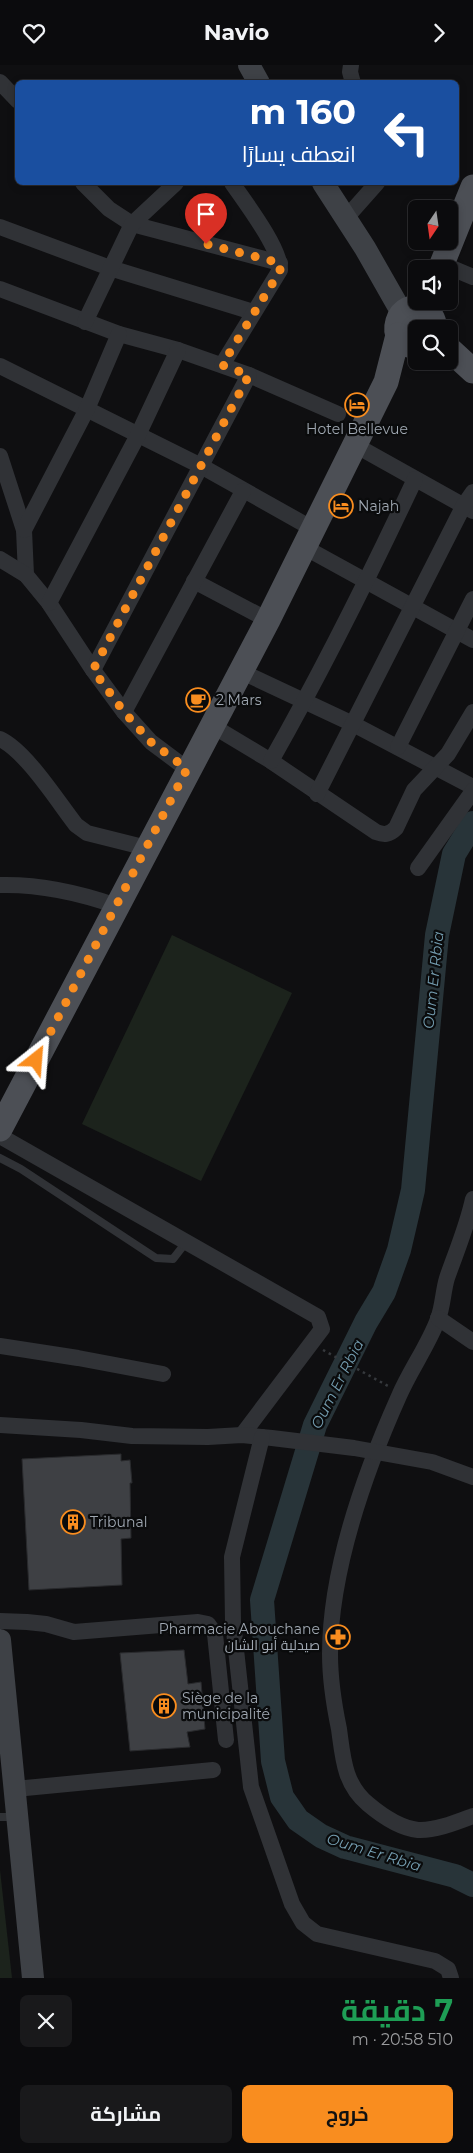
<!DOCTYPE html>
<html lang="ar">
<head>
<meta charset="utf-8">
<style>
  body { margin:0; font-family:Montserrat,Cairo,sans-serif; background:#19191b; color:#f1f3f6; direction:rtl; height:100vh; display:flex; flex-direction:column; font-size:19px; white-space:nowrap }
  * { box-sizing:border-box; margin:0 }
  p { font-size:16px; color:#9a9b9d }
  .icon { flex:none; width:28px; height:28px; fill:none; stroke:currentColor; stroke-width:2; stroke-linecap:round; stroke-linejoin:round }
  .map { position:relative; height:1913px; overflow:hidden; direction:ltr }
  .side { display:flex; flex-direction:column; background:#0b0b0d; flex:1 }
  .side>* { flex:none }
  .guide { position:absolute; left:15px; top:15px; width:444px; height:105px; border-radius:8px; box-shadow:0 2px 8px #0003,0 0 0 1px #2b2b2e; direction:rtl; background:#1a4fa0; color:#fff; overflow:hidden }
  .needle { width:32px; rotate:193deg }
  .controls { position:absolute; left:408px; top:135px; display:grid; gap:10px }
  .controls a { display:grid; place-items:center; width:50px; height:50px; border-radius:8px; background:#0b0b0d; box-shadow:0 2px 8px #0003,0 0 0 1px #2b2b2e; font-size:25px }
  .pin { position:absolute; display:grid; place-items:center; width:42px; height:42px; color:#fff; margin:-51px -21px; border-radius:50% 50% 50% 0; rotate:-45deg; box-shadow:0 0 5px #0007 }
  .pin .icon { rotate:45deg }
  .me { position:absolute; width:55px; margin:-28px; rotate:28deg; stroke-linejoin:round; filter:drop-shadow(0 0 4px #0008) }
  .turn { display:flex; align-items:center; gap:18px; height:105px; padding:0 20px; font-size:22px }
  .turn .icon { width:65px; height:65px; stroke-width:2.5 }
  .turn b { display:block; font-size:35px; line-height:42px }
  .round { display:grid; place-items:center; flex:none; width:52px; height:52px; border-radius:8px; background:#19191b }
  .head { display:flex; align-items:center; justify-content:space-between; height:85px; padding:0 20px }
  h1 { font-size:30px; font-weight:700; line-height:38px; color:#1e9e55 }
  .action { display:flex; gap:10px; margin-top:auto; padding:10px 20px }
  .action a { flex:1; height:58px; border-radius:8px; background:#f98d1f; color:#111; font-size:20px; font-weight:700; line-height:58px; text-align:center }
  .action a+a { background:#19191b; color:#f1f3f6 }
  header { display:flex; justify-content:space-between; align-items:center; height:65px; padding:0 20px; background:#0b0b0d; font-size:22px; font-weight:700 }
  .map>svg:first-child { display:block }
  .park { fill:#1c231c }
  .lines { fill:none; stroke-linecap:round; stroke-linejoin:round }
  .river { stroke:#283439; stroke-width:24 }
  .building { fill:#3e4044; stroke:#292a2d }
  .path { stroke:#36393d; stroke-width:2.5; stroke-dasharray:2.5 4; stroke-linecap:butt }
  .lane { stroke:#303236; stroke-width:8 }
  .street { stroke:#303236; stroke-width:16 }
  .secondary { stroke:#3e4146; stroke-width:22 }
  .primary { stroke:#4c4f55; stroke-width:25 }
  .route { stroke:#f98d1f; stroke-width:9; stroke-dasharray:0 16.2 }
  .labels { text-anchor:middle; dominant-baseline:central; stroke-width:4.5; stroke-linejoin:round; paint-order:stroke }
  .poi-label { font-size:14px; fill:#a0a8b2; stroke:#0a0b0c; text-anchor:start }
  .water-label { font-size:15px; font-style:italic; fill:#749db0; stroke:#0a0b0c }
</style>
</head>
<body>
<header><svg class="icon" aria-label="forward" viewBox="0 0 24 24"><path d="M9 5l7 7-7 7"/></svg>Navio<svg class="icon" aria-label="heart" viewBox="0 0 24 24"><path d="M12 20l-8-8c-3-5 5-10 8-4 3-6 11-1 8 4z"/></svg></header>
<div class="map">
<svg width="473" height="1913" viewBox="0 0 473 1913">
  <rect width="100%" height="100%" fill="#0f0f11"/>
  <g class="park">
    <path d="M172,870l120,58 -91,188 -119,-57z"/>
    <path d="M0,1805l12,108h-12z"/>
  </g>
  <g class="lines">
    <path class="river" d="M473,758l-19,31 -17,81 -24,255 -14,60 -15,42 -18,30 -51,103 -53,175 11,161 9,36 16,23 23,16 24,11 110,29 18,9"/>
  </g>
  <g class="building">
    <path d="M121,1389v7l9,-1 2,23h-2l1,55 -10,1 1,46 -93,5 -7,-131z"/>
    <path d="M184,1585l4,34 13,-2 4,47 -18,3 3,15 -60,4 -10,-98z"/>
  </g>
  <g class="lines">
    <path class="path" d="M323,1285l65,36"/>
    <g class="lane">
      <path d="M0,1093l21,11 135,89 17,1 14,-18"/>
      <path d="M0,1752h15"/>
    </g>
    <g class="street">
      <path d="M351,0l-1,7 3,11"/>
      <path d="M0,17l18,19"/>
      <path d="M83,118l26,26 23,15 148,39"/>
      <path d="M346,153l31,-35"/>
      <path d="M0,162l110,41 143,44"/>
      <path d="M442,199l31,13"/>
      <path d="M0,224l119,45 59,16 71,25 89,39"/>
      <path d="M85,257l47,-98 44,-41"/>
      <path d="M222,300l58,-95c1,-21 -35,-68 -48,-87"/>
      <path d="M0,301l201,100 112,63"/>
      <path d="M355,380l118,66"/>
      <path d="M0,391l24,74 2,45"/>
      <path d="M24,465l63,-121 32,-75"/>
      <path d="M304,482l169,93"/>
      <path d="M0,494l26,16 23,28 44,67 31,42 27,30 36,27"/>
      <path d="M194,516l74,39"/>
      <path d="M49,538l89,-168 40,-85"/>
      <path d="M93,605l156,-295"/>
      <path d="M240,606l113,53 120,63"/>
      <path d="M124,647l119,-221"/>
      <path d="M211,660l60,36 105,71c8,3 13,3 20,-4l18,-38 34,-36 25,-42"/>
      <path d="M0,674c26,12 58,63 76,86l11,8 60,15"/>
      <path d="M398,682l75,-148"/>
      <path d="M271,696c52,-92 99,-186 144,-282"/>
      <path d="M317,729l147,-289 9,-13"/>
      <path d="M418,803l55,-77"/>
      <path d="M0,820c40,-1 80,8 117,21"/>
      <path d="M0,1071l318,181 4,12 -80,106"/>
      <path d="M473,1134c-6,28 -17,53 -26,79 -4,13 -4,28 -9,41 -10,27 -28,51 -39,77 -34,76 -69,175 -69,258 0,25 4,51 9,75 4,29 5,55 29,75 13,11 32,24 50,26 17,1 39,-8 55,-14"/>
      <path d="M438,1253l35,24"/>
      <path d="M0,1281l78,12 85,16"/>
      <path d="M0,1360l81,5 51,6 76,1 34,-2 30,3 82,10 78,14 41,15"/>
      <path d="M262,1372l-30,120 1,65 18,165 41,117 11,19 14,11 118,27 13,8 3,9"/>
      <path d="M0,1556l27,1 19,2 28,8 124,-10 10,2 7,10 11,106"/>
      <path d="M15,1724l198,-19"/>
    </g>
    <g class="secondary">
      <path d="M249,0l10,18"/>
      <path d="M323,118l42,65 37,65"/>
      <path d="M0,1575l33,338"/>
    </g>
    <g class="primary">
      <path d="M440,204l33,-82"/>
      <path d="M416,281c-34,0 -18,-53 10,-34 6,3 9,10 8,17"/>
      <path d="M449,284l24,22"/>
      <path d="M0,1064l268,-509 118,-238 12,-47"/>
    </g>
  </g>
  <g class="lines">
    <path class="route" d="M36,995l151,-291 -36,-27 -27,-30 -31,-42 156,-295 -27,-10 58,-94v-8l-74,-19"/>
  </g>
  <defs>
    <g id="hotel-ring" transform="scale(1.25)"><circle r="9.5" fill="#0a0b0c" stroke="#f98d1f" stroke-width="1.5"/><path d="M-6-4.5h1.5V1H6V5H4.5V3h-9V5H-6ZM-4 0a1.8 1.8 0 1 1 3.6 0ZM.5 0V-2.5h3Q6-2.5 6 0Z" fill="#f98d1f"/></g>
    <g id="cafe-ring" transform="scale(1.25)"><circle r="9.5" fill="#0a0b0c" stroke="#f98d1f" stroke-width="1.5"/><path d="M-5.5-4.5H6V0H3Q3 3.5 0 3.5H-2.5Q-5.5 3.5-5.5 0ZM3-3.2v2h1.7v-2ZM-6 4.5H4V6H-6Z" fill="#f98d1f"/></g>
    <g id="building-ring" transform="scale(1.25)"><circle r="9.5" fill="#0a0b0c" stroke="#f98d1f" stroke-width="1.5"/><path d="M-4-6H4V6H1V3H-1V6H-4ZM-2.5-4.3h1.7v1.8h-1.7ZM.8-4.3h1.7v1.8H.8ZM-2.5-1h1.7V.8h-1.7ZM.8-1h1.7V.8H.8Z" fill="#f98d1f"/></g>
    <g id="pharmacy-ring" transform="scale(1.25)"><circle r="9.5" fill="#0a0b0c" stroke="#f98d1f" stroke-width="1.5"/><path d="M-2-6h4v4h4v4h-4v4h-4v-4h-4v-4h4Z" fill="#f98d1f"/></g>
  </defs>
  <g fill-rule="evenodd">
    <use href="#hotel-ring" x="357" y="340"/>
    <use href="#hotel-ring" x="341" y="441"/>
    <use href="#cafe-ring" x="198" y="635"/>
    <use href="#building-ring" x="73" y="1457"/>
    <use href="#pharmacy-ring" x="338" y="1572"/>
    <use href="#building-ring" x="164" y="1641"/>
  </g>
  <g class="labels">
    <g class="poi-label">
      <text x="357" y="364" text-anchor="middle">Hotel Bellevue</text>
      <text x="358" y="441">Najah</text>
      <text x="216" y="635">2 Mars</text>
      <text x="90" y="1457">Tribunal</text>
      <text x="320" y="1564" text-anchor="end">Pharmacie Abouchane<tspan x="320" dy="16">صيدلية أبو الشان</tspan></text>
      <text x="182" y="1633">Siège de la<tspan x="182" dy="16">municipalité</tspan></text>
    </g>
    <g class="water-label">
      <text transform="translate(433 915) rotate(-84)">Oum Er Rbia</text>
      <text transform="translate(337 1319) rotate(-63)">Oum Er Rbia</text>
      <text transform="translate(374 1787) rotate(17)">Oum Er Rbia</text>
    </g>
  </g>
</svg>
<div class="controls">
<a><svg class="needle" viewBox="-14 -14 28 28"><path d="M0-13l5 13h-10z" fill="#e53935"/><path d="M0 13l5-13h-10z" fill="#9a9b9d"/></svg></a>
<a><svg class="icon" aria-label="sound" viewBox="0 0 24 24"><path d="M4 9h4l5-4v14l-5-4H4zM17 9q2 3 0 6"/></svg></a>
<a><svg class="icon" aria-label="search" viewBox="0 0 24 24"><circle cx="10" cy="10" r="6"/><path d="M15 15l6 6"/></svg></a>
</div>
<div class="pin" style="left:206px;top:179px;background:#d93025"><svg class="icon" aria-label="arrive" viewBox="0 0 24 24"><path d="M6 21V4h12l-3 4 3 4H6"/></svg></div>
<svg class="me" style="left:36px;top:995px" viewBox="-20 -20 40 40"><path d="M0-17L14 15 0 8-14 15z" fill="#f98d1f" stroke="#fff" stroke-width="4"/></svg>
<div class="guide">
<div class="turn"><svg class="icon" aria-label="left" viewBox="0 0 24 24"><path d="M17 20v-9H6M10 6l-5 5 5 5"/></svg><div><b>160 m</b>انعطف يسارًا</div></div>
</div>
</div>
<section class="side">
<div class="head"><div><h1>7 دقيقة</h1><p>510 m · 20:58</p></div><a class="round"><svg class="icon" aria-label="close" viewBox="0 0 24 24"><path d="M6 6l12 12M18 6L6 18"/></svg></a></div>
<div class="action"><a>خروج</a><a>مشاركة</a></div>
</section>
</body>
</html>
